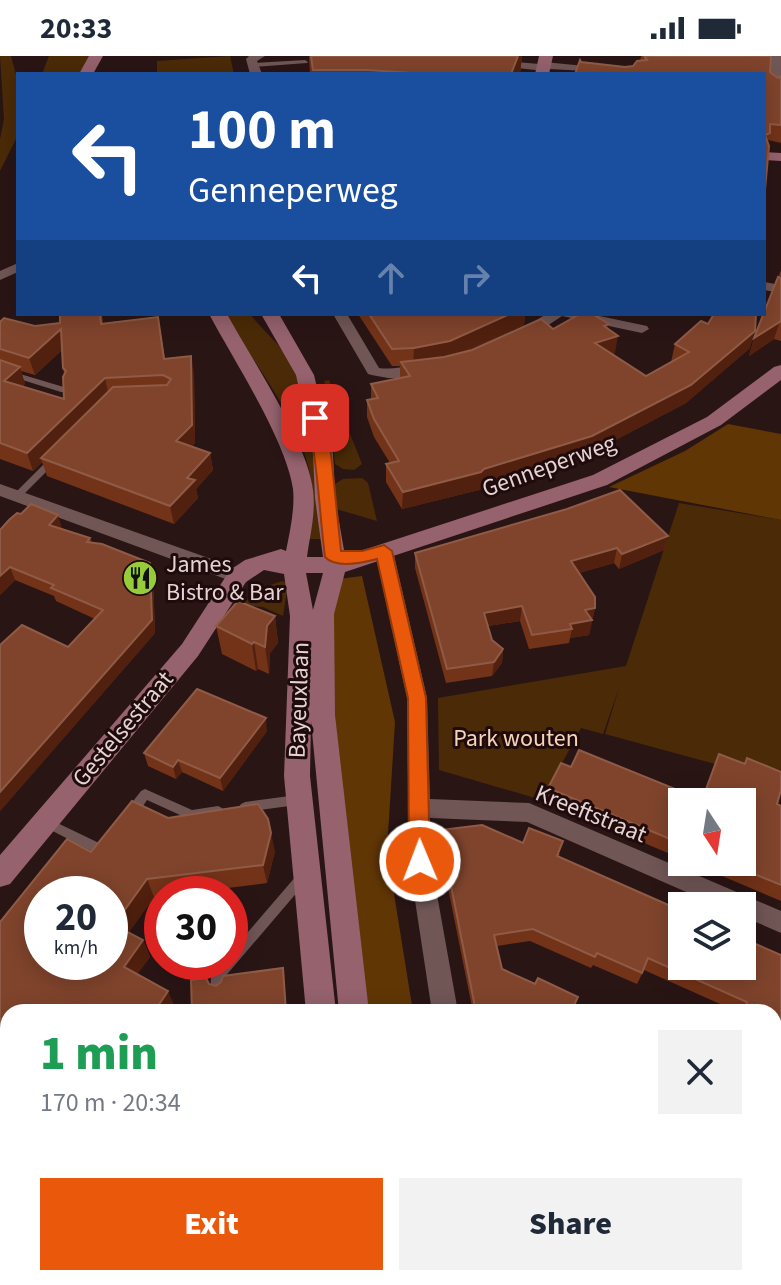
<!DOCTYPE html>
<html lang="en">
<head>
<meta charset="utf-8">
<style>
  body { margin:0; font-family:"Source Sans 3",sans-serif; background:#f2f2f3; color:#1f2937; height:100vh; display:flex; flex-direction:column; font-size:30px; white-space:nowrap }
  * { box-sizing:border-box; margin:0 }
  p { font-size:26px; color:#747a83 }
  .icon { flex:none; width:44px; height:44px; fill:none; stroke:currentColor; stroke-width:2; stroke-linecap:round; stroke-linejoin:round }
  .map { position:relative; flex:1; overflow:hidden }
  .details { position:absolute; left:0px; top:948px; width:782px; height:282px; display:flex; flex-direction:column; background:#fff; border-radius:24px 24px 0 0; box-shadow:0 4px 20px #0003 }
  .details>* { flex:none }
  .guide { position:absolute; left:16px; top:16px; width:750px; height:244px; border-radius:0px; box-shadow:0 4px 20px #0003; background:#1a4fa0; color:#fff; overflow:hidden }
  .needle { width:52px; rotate:168deg }
  .fabs { position:absolute; left:668px; top:732px; display:grid; gap:16px }
  .fabs a { display:grid; place-items:center; width:88px; height:88px; border-radius:0px; background:#fff; box-shadow:0 4px 20px #0003; font-size:40px }
  .speed { position:absolute; left:24px; top:820px; display:flex; gap:16px; font-size:40px; font-weight:700; text-align:center }
  .speed>* { display:grid; place-content:center; width:104px; height:104px; border-radius:50%; background:#fff; box-shadow:0 4px 20px #0003; line-height:1 }
  .speed small { font-size:20px; font-weight:400 }
  .speed .limit { border:12px solid #d22; background:#fff; color:#111 }
  .pin { position:absolute; display:grid; place-items:center; width:68px; height:68px; color:#fff; margin:-34px; border-radius:16px; box-shadow:0 4px 12px #0006 }
  .me { position:absolute; width:88px; margin:-44px; rotate:359deg; stroke-linejoin:round; filter:drop-shadow(0 0 6px #0008) }
  .turn { display:flex; align-items:center; gap:28px; height:168px; padding:0 40px; font-size:36px }
  .turn .icon { width:104px; height:104px; stroke-width:2.5 }
  .turn b { display:block; font-size:56px; line-height:68px }
  .lanes { display:flex; align-items:center; height:76px; padding:0 40px; background:#0003; justify-content:center; gap:40px; direction:ltr }
  .lanes .off { opacity:.35 }
  .round { display:grid; place-items:center; flex:none; width:84px; height:84px; border-radius:0px; background:#f2f2f3 }
  .head { display:flex; align-items:center; justify-content:space-between; height:136px; padding:0 40px }
  h1 { font-size:48px; font-weight:800; line-height:60px; color:#1e9e55 }
  .action { display:flex; gap:16px; margin-top:auto; padding:16px 40px }
  .action a { flex:1; height:92px; border-radius:0px; background:#ea580c; color:#fff; font-size:32px; font-weight:800; line-height:92px; text-align:center }
  .action a+a { background:#f2f2f3; color:#1f2937 }
  .status { display:flex; justify-content:space-between; align-items:center; height:56px; padding:0 40px; background:#fff; direction:ltr }
  .status svg { height:22px; fill:currentColor }
  .map>svg:first-child { display:block }
  .green { fill:#4b2b07 }
  .forest { fill:#613605 }
  .lines { fill:none; stroke-linecap:round; stroke-linejoin:round }
  .lane { fill:#715656; fill-rule:evenodd }
  .street { fill:#715656; fill-rule:evenodd }
  .secondary { fill:#95626e; fill-rule:evenodd }
  .wall { fill:#733318; fill-rule:evenodd }
  .shaded-wall { fill:#51200e }
  .building { fill:#80442c; stroke:#8f5b46; stroke-width:2; fill-rule:evenodd }
  .route { fill:#ea580c; stroke:#983908; stroke-width:2 }
  .labels { text-anchor:middle; dominant-baseline:central; stroke-width:6; stroke-linejoin:round; paint-order:stroke }
  .street-label { font-size:24px; fill:#e4d4d3; stroke:#200b0c }
  .poi-label { font-size:24px; fill:#e4d4d3; stroke:#200b0c; text-anchor:start }
  .park-label { font-size:24px; fill:#f5d4b7; stroke:#200b0c }
</style>
</head>
<body>
<div class="status"><b>20:33</b><svg viewBox="0 0 49 12"><path d="M0 12V9h3v3zM5 12V6h3v6zM10 12V3h3v9zM15 12V0h3v12zM26 1h20v11H26zM47 4h2v5h-2z"/></svg></div>
<div class="map">
<svg width="781" height="1229" viewBox="0 0 781 1229">
  <rect width="100%" height="100%" fill="#2a1515"/>
  <g class="green">
    <path d="M0,0h11l7,26v53l-18,36v-32l4,-20z"/>
    <path d="M49,0h42l-11,18h-38z"/>
    <path d="M230,0l4,18h-77v-13z"/>
    <path d="M224,258h26c10,13 23,24 33,37 32,42 35,136 43,188h-19c2,-14 7,-29 6,-43 -3,-65 -56,-128 -89,-182z"/>
    <path d="M329,324l33,84 -8,6 -11,-1 -8,-5 -3,-31 6,-1 -14,-51z"/>
    <path d="M362,422l6,5 9,38 -44,-13 2,-24 8,-5z"/>
    <path d="M679,447l102,17v262l-176,-48 15,-49 -17,49 -22,-6 -39,72 -103,-30 -1,-72 188,-32z"/>
    <path d="M283,525l5,3 -5,32 -20,-9 -21,-2 18,-17z"/>
  </g>
  <g class="forest">
    <path d="M728,368l53,10v86l-172,-33 76,-36z"/>
    <path d="M362,520l33,146 -8,128 26,162h-45l-36,-288 -2,-108 9,-37z"/>
  </g>
  <g class="lines">
    <g class="lane">
      <path d="M305,4l3,2 -1,1 -54,4 -3,-2 3,-2z"/>
      <path d="M0,312l67,20 1,2 -1,2h-6l-61,-19z"/>
      <path d="M53,401l4,3 -1,2 -36,36h-6l-1,-2 1,-2 36,-36z"/>
      <path d="M145,733l47,21 26,-4 4,2 2,3 -2,3 -4,2 -27,4 -44,-20c-5,7 -11,19 -20,15l-2,-3 2,-3 14,-18z"/>
      <path d="M297,739l4,2 1,3 -1,3 -4,2 -52,7 -4,-2 -2,-3 2,-3 4,-2z"/>
      <path d="M47,762l52,25 4,-2 4,1 2,4 -4,8 -4,1 -4,-1 -54,-28 -2,-3 2,-3z"/>
      <path d="M301,818l4,1 2,4 -2,4 -82,96 -2,11 -4,2 -4,-2c-6,-12 1,-19 9,-28h8v-9l67,-78z"/>
    </g>
    <g class="street">
      <path d="M249,0h16l-8,5 5,13h-12l-4,-15z"/>
      <path d="M771,0h10v32l-6,3 -6,-3z"/>
      <path d="M494,4l45,4 5,-2 92,9 6,3 -93,-5 -5,2 -54,-6v-4z"/>
      <path d="M18,207v9l-18,8v-9z"/>
      <path d="M764,226l17,3v8l-17,-3z"/>
      <path d="M333,258h14l32,54c16,3 42,-8 55,2 -17,13 -47,9 -66,4z"/>
      <path d="M546,258h44l57,12 2,3 -7,4 -80,-17 -33,22h-10v-6z"/>
      <path d="M0,428l245,87 2,5 -9,7 -7,-2 -231,-85z"/>
      <path d="M384,489l9,6 34,147 3,101 99,4 252,108v22l-39,-17v-10h-24l-191,-84 -97,-4 1,43 27,151h-26l-23,-151 -2,-163 -32,-147z"/>
      <path d="M463,1222h30l1,7h-30z"/>
    </g>
    <g class="secondary">
      <path d="M89,0h14l-10,18h-14z"/>
      <path d="M539,0h14l-4,18h-14z"/>
      <path d="M764,96l17,1v8l-17,-1z"/>
      <path d="M209,258h18c24,44 81,129 86,176 3,23 -3,45 -6,67h16l-8,-59 -2,-44 -17,-79 -35,-61h18l35,61 19,79 2,44 10,58 248,-81 114,-58 67,-50 7,-2v15l-60,45 -114,60 -262,87 -11,42 1,101 34,297h-30l-28,-291 -1,55 26,236h-30l-22,-236 6,-160 -6,-42 -20,-4 -18,12 -48,74 -188,228 -10,3v-32l182,-211 48,-74 15,-10 36,-11 5,2c4,-20 9,-42 7,-62 -7,-49 -60,-130 -84,-175zM306,517h17l-10,37z"/>
      <path d="M330,1222h34l1,7h-34z"/>
      <path d="M372,1222h34l1,7h-34z"/>
    </g>
  </g>
  <g class="wall">
    <path d="M309,0h213l-2,18h-210z"/>
    <path d="M641,0h130l-1,16 8,6 3,-2v67l-13,-3 -3,50 -1,5v-121h-189l6,-12 44,5 8,-1 7,-5z"/>
    <path d="M781,214v71l-7,-2 -25,17 5,-18z"/>
    <path d="M60,258h42l1,9 55,-6 7,42 29,15 1,69 -3,3 18,7 3,17 -17,19 2,9 -24,26 -127,-48 -5,-14 -9,9 -33,-12v-137l35,4 25,-3zM62,294l1,18 1,6v25l-42,-12 3,-3 -4,-13 14,4z"/>
    <path d="M358,258h167l-1,11 -60,27 89,-23h55l7,24 -3,1 34,22 25,-14 4,-18 75,4 -64,55 -97,51 -107,33 -3,3 -77,19 -16,-27v-18l4,-1 -16,-26 -7,-20v-17l4,-1v-15l29,-6v-12h-8z"/>
    <path d="M21,458l69,24 2,5 58,20 3,13 2,57 -155,178v-166l68,2 27,-28 -39,-18 -2,-5 -39,-16 -15,15z"/>
    <path d="M668,480l-4,14 -45,19 -5,-6 -35,10 16,35 -6,27 -19,3 -1,5 -40,6 -9,-28 -32,5 4,14 11,9 -1,14 -10,13 -46,7 -31,-115v-15z"/>
    <path d="M275,560l3,27 -8,10 -1,21 -11,-5 -2,2 -34,-17 -6,-28z"/>
    <path d="M267,675l-44,60 -41,-19 -6,7 -28,-13 -4,-13z"/>
    <path d="M571,711l130,33 76,4 4,2v95l-92,-39h53l-60,-60v57l-137,-58 3,-13z"/>
    <path d="M168,762l107,33 -8,32 -87,11h-18v2l-8,1 -25,35 14,8 7,17 -13,17 38,33 -167,5v127l-8,-3v-214l91,-70z"/>
    <path d="M440,774l83,13 37,11 -2,3 223,98v81l-7,-4v-20h-36l-94,-42 -7,14 -44,-19 -2,3 -61,-27 -33,5 5,23 33,15 43,13 -6,15h-99l-34,-169z"/>
    <path d="M774,1099l7,3v57l-7,-3z"/>
    <path d="M516,1222h68l2,7h-69z"/>
    <path d="M693,1222h81l7,7h-89z"/>
  </g>
  <g class="shaded-wall">
    <path d="M518,0h4l-2,18h-9z"/>
    <path d="M510,258h15l-1,11 -75,33 -36,8 1,-18z"/>
    <path d="M780,265l-6,18 -25,17 5,-18z"/>
    <path d="M609,268l-3,16 12,-4 -3,17 -23,8 3,-18 9,-17z"/>
    <path d="M61,273l4,18 -30,28 -6,-17z"/>
    <path d="M755,275l-5,17 -64,55 -97,51 -107,33 -3,3 -77,19 1,-17 81,-23z"/>
    <path d="M191,300l3,18 1,69 -15,16 -4,-18z"/>
    <path d="M20,311l5,17 -15,15 -6,-18z"/>
    <path d="M105,322l4,18 -68,62 1,4 -9,9 -6,-18z"/>
    <path d="M210,397l3,17 -17,19 2,9 -24,26 -4,-18 17,-28z"/>
    <path d="M58,459l4,13 -13,-3z"/>
    <path d="M668,480l-4,14 -45,19 3,-15z"/>
    <path d="M617,492l-3,15 -46,13 3,-15z"/>
    <path d="M150,507l3,13 2,57 -155,178v-19z"/>
    <path d="M10,511l5,13 -15,15v-19z"/>
    <path d="M522,550l-2,15 -38,6 2,-14z"/>
    <path d="M595,552l-6,27 -19,3 2,-9 -2,-5 15,-14z"/>
    <path d="M275,560l3,27 -8,10 -1,21 -4,-27 2,-21z"/>
    <path d="M254,586l4,27 -2,2 -4,-27z"/>
    <path d="M503,593l-1,14 -10,13 2,-14z"/>
    <path d="M266,662l1,13 -44,60 -3,-13z"/>
    <path d="M178,704l4,12 -6,7 -3,-12z"/>
    <path d="M271,777l4,18 -8,32 -4,-18z"/>
    <path d="M147,823l7,18 -32,45 -8,-17z"/>
    <path d="M143,884l7,17 -19,26 -7,-16z"/>
    <path d="M168,935l7,16 -4,5h-17z"/>
    <path d="M8,1053v30l-8,-9v-10z"/>
    <path d="M266,1222h4l1,7h-5z"/>
  </g>
  <g class="building">
    <path d="M311,0h207l-7,18h-85l-58,-4h-55z"/>
    <path d="M644,0h127l-1,16 8,6 3,-2v49l-11,-1v9l-5,2 4,11 -4,44 -1,2v-118h-189l5,-14 1,2 44,5 8,-1 4,-5 10,-1z"/>
    <path d="M778,221l3,1v43l-27,17z"/>
    <path d="M60,258h40l1,10 57,-7 6,42 27,-3 1,69 -16,16 34,12 -23,25 8,2 -25,26 -129,-48 72,-71 54,-2 4,-6 -8,-4 -58,3 -78,75 -27,-10v-83l20,7 -16,14 60,18 -1,-22 3,-6 -3,-3 -2,-39 -32,29 -29,-9v-27l4,-4 31,8 25,-3z"/>
    <path d="M369,258h141l-60,27 -36,7 -22,1z"/>
    <path d="M580,258h12l17,10 -5,2 14,10 -23,7 51,33 43,-24 -14,-8 26,-23 7,3 6,-10h42l-1,17 -64,54 -99,51 -108,33 -3,3 -78,20 -17,-28 13,-3 -25,-42 -7,-19 11,-2 -7,-14 39,-8 -9,-14 43,-5 28,-7 69,-31 12,10z"/>
    <path d="M620,434l48,46 -46,18 -5,-6 -46,13 24,36v11l-10,2 7,10 -22,4 2,5 -40,6 -10,-29 -38,7 8,27 11,9 -9,13 -47,7 -32,-116 152,-44z"/>
    <path d="M31,448l27,11 -9,10 41,13 -3,4 15,2 48,19 2,57 -152,172v-147l22,-20 46,22 35,-37 -52,-22 3,-3 -44,-18 -10,9v-46l9,-10 8,-7 4,1z"/>
    <path d="M238,545l37,15 -8,10 -2,21 -11,-5 -2,2 -36,-18z"/>
    <path d="M197,633l69,29 -46,60 -42,-18 -5,7 -29,-14z"/>
    <path d="M579,694l123,50 17,-46 26,10 2,-6 34,14v18l-4,14 4,2v79l-56,-23h17v-60h-60v42l-134,-56 13,-25 10,4z"/>
    <path d="M132,745l36,17 90,-14 10,15 3,14 -8,32 -116,14 -33,46 29,15 -19,27 44,24 -14,21h-146v97l-8,11v-198l67,-83 24,13zM42,838h68v68h-68z"/>
    <path d="M482,769l41,18 6,-15 34,13 -6,15 125,55v55h60v-28l39,17v66l-7,-3v-6h-13l-15,-7 1,-3 -99,-44 -6,15 -45,-20 -2,4 -62,-28 -39,6 8,34 33,15 3,-6 40,19 -7,15h-95l-36,-182z"/>
    <path d="M283,912l3,44h-94l-1,-32 15,-2 3,6 7,2 5,-4 2,-6z"/>
    <path d="M774,1099l7,3v41l-7,-3z"/>
    <path d="M774,1214l7,3v12h-80l1,-7h72z"/>
    <path d="M44,1222h222v7h-225z"/>
    <path d="M520,1222h64l2,7h-65z"/>
  </g>
  <path class="route" d="M315,358l8,4 8,36 10,97h21l22,-6 8,6 34,147 4,163 -3,7 -7,2 -8,-2 -3,-7 -1,-163 -31,-139c-15,4 -41,10 -52,-2 -6,-47 -7,-93 -17,-139z"/>
  <defs>
    <g id="restaurant-disc" transform="scale(1.8)"><circle r="9.5" fill="#96cc3a" stroke="#200b0c"/><path d="M-5-6h1v4h1v-4h1v4h1v-4h1v5L-1.5 .5V6h-2V.5L-5-1ZM5-6V6H3V1.5H1.5Q1.5-4 5-6Z" fill="#111"/></g>
  </defs>
  <g fill-rule="evenodd">
    <use href="#restaurant-disc" x="140" y="522"/>
  </g>
  <g class="labels">
    <g class="street-label">
      <text transform="translate(549 410) rotate(-20)">Genneperweg</text>
      <text transform="translate(299 644) rotate(-88)">Bayeuxlaan</text>
      <text transform="translate(123 673) rotate(-50)">Gestelsestraat</text>
      <text transform="translate(591 758) rotate(22)">Kreeftstraat</text>
    </g>
    <g class="poi-label">
      <text x="166" y="508">James<tspan x="166" dy="28">Bistro &amp; Bar</tspan></text>
    </g>
    <g class="park-label">
      <text x="516" y="682">Park wouten</text>
    </g>
  </g>
</svg>
<div class="fabs">
<a><svg class="needle" viewBox="-14 -14 28 28"><path d="M0-13l5 13h-10z" fill="#e53935"/><path d="M0 13l5-13h-10z" fill="#747a83"/></svg></a>
<a><svg class="icon" aria-label="layers" viewBox="0 0 24 24"><path d="M12 4l9 5-9 5-9-5zM3 14l9 5 9-5"/></svg></a>
</div>
<div class="speed"><div>20<small>km/h</small></div><div class="limit">30</div></div>
<div class="pin" style="left:315px;top:362px;background:#d93025"><svg class="icon" aria-label="arrive" viewBox="0 0 24 24"><path d="M6 21V4h12l-3 4 3 4H6"/></svg></div>
<svg class="me" style="left:420px;top:805px" viewBox="-20 -20 40 40"><circle r="17" fill="#ea580c" stroke="#fff" stroke-width="3"/><path d="M0-11L8 9 0 5-8 9z" fill="#fff"/></svg>
<div class="guide">
<div class="turn"><svg class="icon" aria-label="left" viewBox="0 0 24 24"><path d="M17 20v-9H6M10 6l-5 5 5 5"/></svg><div><b>100 m</b>Genneperweg</div></div>
<div class="lanes"><svg class="icon" aria-label="left" viewBox="0 0 24 24"><path d="M17 20v-9H6M10 6l-5 5 5 5"/></svg><svg class="icon off" aria-label="ahead" viewBox="0 0 24 24"><path d="M12 20V5M6 11l6-6 6 6"/></svg><svg class="icon off" aria-label="right" viewBox="0 0 24 24"><path d="M7 20v-9h11M14 6l5 5-5 5"/></svg></div>
</div>
<section class="details">
<div class="head"><div><h1>1 min</h1><p>170 m · 20:34</p></div><a class="round"><svg class="icon" aria-label="close" viewBox="0 0 24 24"><path d="M6 6l12 12M18 6L6 18"/></svg></a></div>
<div class="action"><a>Exit</a><a>Share</a></div>
</section>
</div>
</body>
</html>
